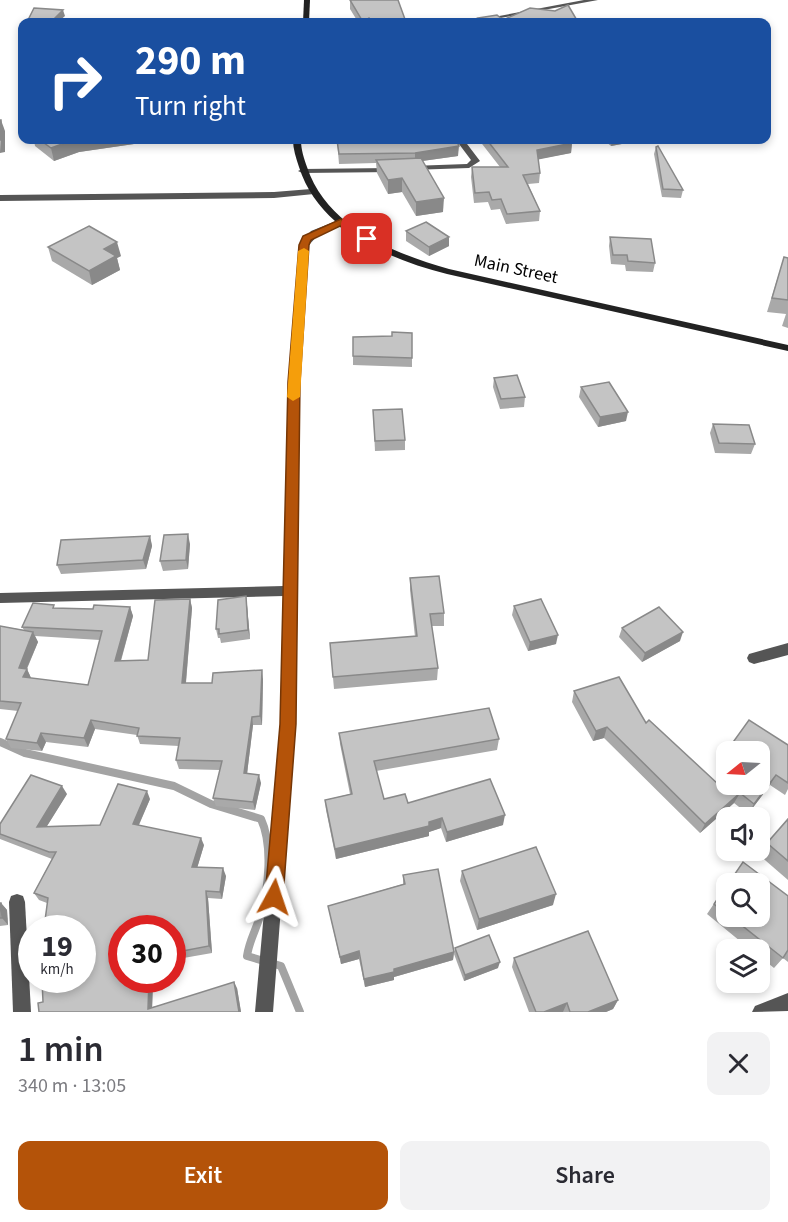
<!DOCTYPE html>
<html lang="en">
<head>
<meta charset="utf-8">
<style>
  body { margin:0; font-family:"Source Sans 3",sans-serif; background:#f2f2f3; color:#2b2b33; height:100vh; display:flex; flex-direction:column; font-size:22px; white-space:nowrap }
  * { box-sizing:border-box; margin:0 }
  p { font-size:20px; color:#7c7c81 }
  .icon { flex:none; width:33px; height:33px; fill:none; stroke:currentColor; stroke-width:2; stroke-linecap:round; stroke-linejoin:round }
  .map { position:relative; height:1012px; overflow:hidden }
  .side { display:flex; flex-direction:column; background:#fff; flex:1 }
  .side>* { flex:none }
  .guide { position:absolute; left:18px; top:18px; width:753px; height:126px; border-radius:12px; box-shadow:0 3px 9px #0003; background:#1a4fa0; color:#fff; overflow:hidden }
  .needle { width:39px; rotate:252deg }
  .controls { position:absolute; left:716px; top:741px; display:grid; gap:12px }
  .controls a { display:grid; place-items:center; width:54px; height:54px; border-radius:12px; background:#fff; box-shadow:0 3px 9px #0003; font-size:30px }
  .speed { position:absolute; left:18px; top:915px; display:flex; gap:12px; font-size:30px; font-weight:700; text-align:center }
  .speed>* { display:grid; place-content:center; width:78px; height:78px; border-radius:50%; background:#fff; box-shadow:0 3px 9px #0003; line-height:1 }
  .speed small { font-size:15px; font-weight:400 }
  .speed .limit { border:9px solid #d22; background:#fff; color:#111 }
  .pin { position:absolute; display:grid; place-items:center; width:51px; height:51px; color:#fff; margin:-26px; border-radius:12px; box-shadow:0 3px 9px #0006 }
  .me { position:absolute; width:66px; margin:-33px; rotate:5deg; stroke-linejoin:round; filter:drop-shadow(0 0 4px #0008) }
  .turn { display:flex; align-items:center; gap:21px; height:126px; padding:0 18px; font-size:27px }
  .turn .icon { width:78px; height:78px; stroke-width:2.5 }
  .turn b { display:block; font-size:42px; line-height:51px }
  .round { display:grid; place-items:center; flex:none; width:63px; height:63px; border-radius:12px; background:#f2f2f3 }
  .summary { display:flex; align-items:center; justify-content:space-between; height:102px; padding:0 18px }
  h1 { font-size:36px; font-weight:600; line-height:45px }
  .cta { display:flex; gap:12px; margin-top:auto; padding:12px 18px }
  .cta a { flex:1; height:69px; border-radius:12px; background:#b45309; color:#fff; font-size:24px; font-weight:600; line-height:69px; text-align:center }
  .cta a+a { background:#f2f2f3; color:#2b2b33 }
  .map>svg:first-child { display:block }
  .lines { fill:none; stroke-linecap:round; stroke-linejoin:round }
  .stream { stroke:#a3a3a3; stroke-width:8 }
  .minor { fill:#555; fill-rule:evenodd }
  .secondary { fill:#222; fill-rule:evenodd }
  .wall { fill:#a9a9a9; fill-rule:evenodd }
  .shaded-wall { fill:#898989 }
  .building { fill:#c4c4c4; stroke:#898989; stroke-width:1.5 }
  .route { fill:#b45309; stroke:#753606; stroke-width:1.5 }
  .slow { fill:#f59e0b }
  .labels { text-anchor:middle; dominant-baseline:central; stroke-width:4.5; stroke-linejoin:round; paint-order:stroke }
  .far-street-label { font-size:18px; fill:#000; stroke:#fff }
</style>
</head>
<body>
<div class="map">
<svg width="788" height="1012" viewBox="0 0 788 1012">
  <rect width="100%" height="100%" fill="#fff"/>
  <g class="lines">
    <path class="stream" d="M0,742l25,11 149,33 37,18 50,15c12,26 8,70 -1,97 -4,14 -11,25 -13,40l34,10 19,46"/>
    <g class="minor">
      <path d="M584,0h14l-120,22h-11z"/>
      <path d="M456,140h8l16,21 -11,7 -58,2 -4,-2 4,-2 56,-2 4,-4z"/>
      <path d="M391,168h3v4l-92,1 -4,-2 4,-2z"/>
      <path d="M311,189l4,3 -1,2 -40,4 -274,3v-6l274,-3z"/>
      <path d="M341,219l4,3 -1,2 -26,11 -9,10 -10,137 -4,342 -22,288h-18l26,-288 3,-128 -284,7v-10l284,-7 5,-204 10,-137 12,-14z"/>
      <path d="M788,643v12l-34,9 -5,-2 -2,-4 2,-4z"/>
      <path d="M17,894l6,2 2,6 6,110h-18l-4,-110 2,-6z"/>
      <path d="M788,993v18l-36,1 3,-6z"/>
    </g>
    <g class="secondary">
      <path d="M304,0h6l-1,22h-6z"/>
      <path d="M293,140h8c0,10 3,18 6,27 20,60 86,86 142,102l339,76v6l-341,-77c-59,-15 -128,-44 -148,-107 -3,-9 -6,-18 -6,-27z"/>
    </g>
  </g>
  <g class="wall">
    <path d="M350,0l56,22h-48l-8,-13z"/>
    <path d="M34,140h99l1,4 -55,8 -25,9 -19,-15z"/>
    <path d="M335,140h121l2,16 -36,5 21,51 -27,4 -14,-24 -14,2 -11,-21 -1,-10 -37,1 -2,-24z"/>
    <path d="M479,140h89l4,3 -1,10 -33,6 2,14 -1,10 -11,1 12,27 -1,10 -33,3 -6,-15 -9,1 -3,-8 -14,1 -3,-26 1,-10h28z"/>
    <path d="M604,140h34v1l-27,5z"/>
    <path d="M656,147l27,43 -2,8 -19,-1 -8,-43z"/>
    <path d="M406,231l43,15 -20,10 -23,-15z"/>
    <path d="M610,237l45,26 -2,9 -27,-1 -1,-6 -14,-1 -2,-18z"/>
    <path d="M48,247l73,9 -4,2 3,12 -28,15 -40,-24z"/>
    <path d="M784,257l4,1v70l-6,-2 4,-12 -19,-2z"/>
    <path d="M412,333v34l-59,-2v-9l39,-20z"/>
    <path d="M494,378l31,19 -1,10 -24,2 -7,-22z"/>
    <path d="M581,387l45,34 -28,6 -19,-30z"/>
    <path d="M373,410l32,30v10l-30,1z"/>
    <path d="M713,424l42,20 -4,10 -36,-1 -5,-20z"/>
    <path d="M150,536l2,10 -6,23 -85,5 -4,-9z"/>
    <path d="M190,544l-2,25 -25,2 -3,-10z"/>
    <path d="M410,578l34,35v13h-12l6,42 -1,12 -103,9 -4,-46 85,-6 -5,-47z"/>
    <path d="M190,599l2,9 -6,75h26l51,-4 -1,46h-9l-6,49 14,9 -6,27 -39,-4 -3,-8 7,-28 -41,-1 -3,-9 3,-14 -39,-2 -3,-9 -42,-6 -7,18 -42,-5 -4,9 -31,-3 -5,-9 12,-28 -18,-2v-83l24,4 -2,-3 33,-19 38,1 37,-2 3,9 -12,45 27,-1zM35,636l65,4 -12,45 -57,-7 -4,-9 11,-27z"/>
    <path d="M247,605l3,34 -29,4 -1,-5h-2l-2,-9z"/>
    <path d="M514,606l42,38 -28,7 -16,-36z"/>
    <path d="M622,628l58,13 -38,21 -23,-25z"/>
    <path d="M574,691l72,32 72,61 41,-32h-32l4,-7h57v44l-3,6 -15,-10 -22,29 -14,-11 -34,30 -96,-95 -11,3 -21,-39z"/>
    <path d="M339,733l160,6 -2,11 -121,21 8,28 24,4 95,22 -57,17 -5,-14 -12,4v4l-93,23 -10,-49 -1,-10 25,-6 -10,-50z"/>
    <path d="M67,794l-20,32 53,-1 50,-26 -11,26 65,20 -7,23 29,8 -4,23 -14,-1 4,55 -40,7v-32h-50l31,52 -1,27 85,-19 4,24 -198,-10 4,-99 -8,-3 -5,-7 18,-34 -52,-20v-15z"/>
    <path d="M788,819v61l-29,-25 8,-12z"/>
    <path d="M462,871l91,34 -76,25 -17,-49z"/>
    <path d="M403,875l51,77 -1,8 -59,17v3l-29,7 -6,-28 -18,5 -13,-58 75,-22z"/>
    <path d="M726,886v30h33l29,-20v66l-5,-4 -9,10 -15,-12v-6h-8l-44,-36z"/>
    <path d="M0,903h1l6,7 1,15 -8,1z"/>
    <path d="M455,948l43,20 -34,13 -10,-27z"/>
    <path d="M514,958l104,42 -5,9 -7,3h-77l-17,-45z"/>
  </g>
  <g class="shaded-wall">
    <path d="M63,10l2,6 -7,6h-7z"/>
    <path d="M369,18v4h-6z"/>
    <path d="M1,120l4,11v21l-5,1z"/>
    <path d="M73,140h60l1,4 -55,8 -25,9 -3,-13z"/>
    <path d="M612,140h26v1l-27,5z"/>
    <path d="M572,143l-1,10 -35,7 1,-10z"/>
    <path d="M459,146l-1,10 -43,6v-9z"/>
    <path d="M402,178v14l-14,2v-14z"/>
    <path d="M444,198l-1,14 -27,4v-14z"/>
    <path d="M449,237v9l-20,10v-9z"/>
    <path d="M117,242l4,14 -4,2 3,12 -28,15 -3,-14 15,-22z"/>
    <path d="M628,412l-2,9 -28,6 2,-10z"/>
    <path d="M188,534l2,10 -2,25 -2,-9z"/>
    <path d="M150,536l2,10 -6,23 -3,-9z"/>
    <path d="M246,596l1,9 3,34 -2,-9z"/>
    <path d="M190,599l2,9 -7,84 -3,-9z"/>
    <path d="M130,607l3,9 -15,54 -3,-9z"/>
    <path d="M33,632l5,10 -15,35 -4,-9z"/>
    <path d="M683,632l-3,9 -38,21 3,-9z"/>
    <path d="M558,635l-2,9 -28,7 2,-9z"/>
    <path d="M27,669l4,9 -8,-1z"/>
    <path d="M262,670l1,9 -1,46 -2,-9z"/>
    <path d="M252,717l1,8 -7,57 -2,-9z"/>
    <path d="M91,720l4,9 -7,18 -4,-9z"/>
    <path d="M607,727l-3,11 -11,3 3,-10z"/>
    <path d="M41,733l5,9 -4,9 -5,-8z"/>
    <path d="M259,775l2,8 -6,27 -2,-8z"/>
    <path d="M776,775l-6,10 -22,29 6,-10z"/>
    <path d="M62,786l5,8 -25,40 -5,-7z"/>
    <path d="M147,791l3,8 -14,32 -3,-7z"/>
    <path d="M740,793l-6,10 -34,30 5,-9z"/>
    <path d="M505,815l-2,10 -57,17 1,-10z"/>
    <path d="M442,818l-1,10 -12,4v4l-93,23 -1,-10z"/>
    <path d="M201,838l3,7 -9,30 -3,-8z"/>
    <path d="M223,868l3,8 -4,23 -2,-7z"/>
    <path d="M206,891l2,7 4,55 -3,-7z"/>
    <path d="M556,894l-3,11 -76,25 2,-11z"/>
    <path d="M1,903l6,7 1,15 -6,-7z"/>
    <path d="M359,951v8l-18,5 -1,-7z"/>
    <path d="M454,952l-1,8 -59,17v3l-29,7 -1,-8 30,-10z"/>
    <path d="M500,962l-2,6 -34,13 1,-6z"/>
    <path d="M149,980h4l-1,32 -4,-3z"/>
    <path d="M234,982l3,6 4,24h-2z"/>
    <path d="M618,1000l-5,9 -7,3h-18z"/>
    <path d="M567,1003l-4,9h-19z"/>
  </g>
  <g class="building">
    <path d="M350,0h48l8,22h-33l-4,-4 -6,4z"/>
    <path d="M568,5l10,17h-95l-5,-4 19,-3 6,5 27,-12 25,3z"/>
    <path d="M34,8l29,2 -12,12h-24z"/>
    <rect x="0" y="120" width="1" height="20"/>
    <path d="M40,140h33l-22,8z"/>
    <path d="M337,140h119l3,6 -44,7 -76,1z"/>
    <path d="M487,140h81l4,3 -35,7 3,23 -17,2 17,36 -33,3 -6,-15 -9,1 -3,-8 -14,1 -3,-26h36z"/>
    <path d="M658,146l25,44 -20,-1 -7,-42z"/>
    <path d="M421,158l23,40 -28,4 -14,-24 -14,2 -12,-20z"/>
    <path d="M426,222l23,15 -20,10 -23,-16z"/>
    <path d="M89,226l28,16 -13,7 12,7 -27,15 -41,-24z"/>
    <path d="M610,237l41,2 4,24 -27,-2 -1,-6h-14z"/>
    <path d="M784,257l4,1v42l-16,-2z"/>
    <path d="M392,332l20,1v25l-59,-2v-19l39,-1z"/>
    <path d="M517,375l8,22 -24,2 -7,-21z"/>
    <path d="M609,382l19,30 -28,5 -19,-30z"/>
    <path d="M402,409l3,31 -30,1 -2,-31z"/>
    <path d="M713,424l36,1 6,19 -36,-1z"/>
    <path d="M188,534l-2,26 -26,1 4,-26z"/>
    <path d="M150,536l-7,24 -86,5 4,-25z"/>
    <path d="M439,576l5,37 -14,1 8,54 -105,9 -3,-34 87,-7 -7,-58z"/>
    <path d="M246,596l2,34 -29,4v-5h-3l2,-29z"/>
    <path d="M190,599l-8,84h30l1,-10 49,-3 -2,46 -8,1 -8,56 15,2 -6,27 -40,-4 9,-37 -46,-1 4,-22 -43,-2 2,-8 -48,-8 -7,18 -43,-5 -4,10 -31,-4 15,-36 -21,-2v-75l33,6 -14,36 8,1 -4,8 65,8 14,-54 -80,-4 11,-24 21,2 -1,3 40,1 1,-4 36,2 -15,54 33,-1 7,-60z"/>
    <path d="M541,599l17,36 -28,7 -16,-36z"/>
    <path d="M659,607l24,25 -38,21 -23,-25z"/>
    <path d="M619,677l27,46 3,-3 69,64 8,-10v10h33v-32h-18l-10,-7 18,-25 39,25v38l-12,-8 -22,29 -14,-11 -35,31 -98,-97 -11,4 -22,-40z"/>
    <path d="M489,708l10,31 -125,22 10,38 21,-5 3,9 82,-24 15,36 -58,17 -5,-14 -13,4v4l-94,23 -10,-49 27,-6 -13,-61z"/>
    <path d="M31,775l31,11 -25,41 63,-2 18,-41 29,7 -14,33 68,14 -9,29 31,1 -3,24 -14,-1 3,55 -37,7v-25h-50v52h27l-1,29 86,-27 5,30h-200l-1,-9 5,-1 -1,-22h40v-52h-38l4,-30 -14,-5 22,-41h-7l-49,-18v-10z"/>
    <path d="M788,819v42l-21,-18z"/>
    <path d="M536,847l20,47 -77,25 -17,-48z"/>
    <path d="M743,862l45,34v54l-5,8 -53,-42h29v-32h-31z"/>
    <path d="M438,869l16,83 -60,17v3l-30,7 -5,-28 -19,6 -12,-51 77,-22 -2,-9z"/>
    <path d="M726,886v28l-12,-10z"/>
    <path d="M0,903h1l1,15h-2z"/>
    <path d="M588,931l30,69 -30,12h-18l-3,-9 -23,9h-8l-22,-54z"/>
    <path d="M489,935l11,27 -35,13 -10,-27z"/>
  </g>
  <path class="route" d="M341,219l31,20 -9,2 -23,-15 -29,14 -2,5 -9,137 -4,342 -13,173 -2,6 -7,3 -7,-3 -2,-6 15,-173 8,-342 11,-137 4,-9z"/>
  <path class="slow" d="M304,248l5,3 -9,146 -7,4 -6,-4 11,-146z"/>
  <g class="labels">
    <g class="far-street-label">
      <text transform="translate(516 269) rotate(12)">Main Street</text>
    </g>
  </g>
</svg>
<div class="controls">
<a><svg class="needle" viewBox="-14 -14 28 28"><path d="M0-13l5 13h-10z" fill="#e53935"/><path d="M0 13l5-13h-10z" fill="#7c7c81"/></svg></a>
<a><svg class="icon" aria-label="sound" viewBox="0 0 24 24"><path d="M4 9h4l5-4v14l-5-4H4zM17 9q2 3 0 6"/></svg></a>
<a><svg class="icon" aria-label="search" viewBox="0 0 24 24"><circle cx="10" cy="10" r="6"/><path d="M15 15l6 6"/></svg></a>
<a><svg class="icon" aria-label="layers" viewBox="0 0 24 24"><path d="M12 4l9 5-9 5-9-5zM3 14l9 5 9-5"/></svg></a>
</div>
<div class="speed"><div>19<small>km/h</small></div><div class="limit">30</div></div>
<div class="pin" style="left:367px;top:239px;background:#d93025"><svg class="icon" aria-label="arrive" viewBox="0 0 24 24"><path d="M6 21V4h12l-3 4 3 4H6"/></svg></div>
<svg class="me" style="left:274px;top:897px" viewBox="-20 -20 40 40"><path d="M0-17L14 15 0 8-14 15z" fill="#b45309" stroke="#fff" stroke-width="4"/></svg>
<div class="guide">
<div class="turn"><svg class="icon" aria-label="right" viewBox="0 0 24 24"><path d="M7 20v-9h11M14 6l5 5-5 5"/></svg><div><b>290 m</b>Turn right</div></div>
</div>
</div>
<section class="side">
<div class="summary"><div><h1>1 min</h1><p>340 m · 13:05</p></div><a class="round"><svg class="icon" aria-label="close" viewBox="0 0 24 24"><path d="M6 6l12 12M18 6L6 18"/></svg></a></div>
<div class="cta"><a>Exit</a><a>Share</a></div>
</section>
</body>
</html>
